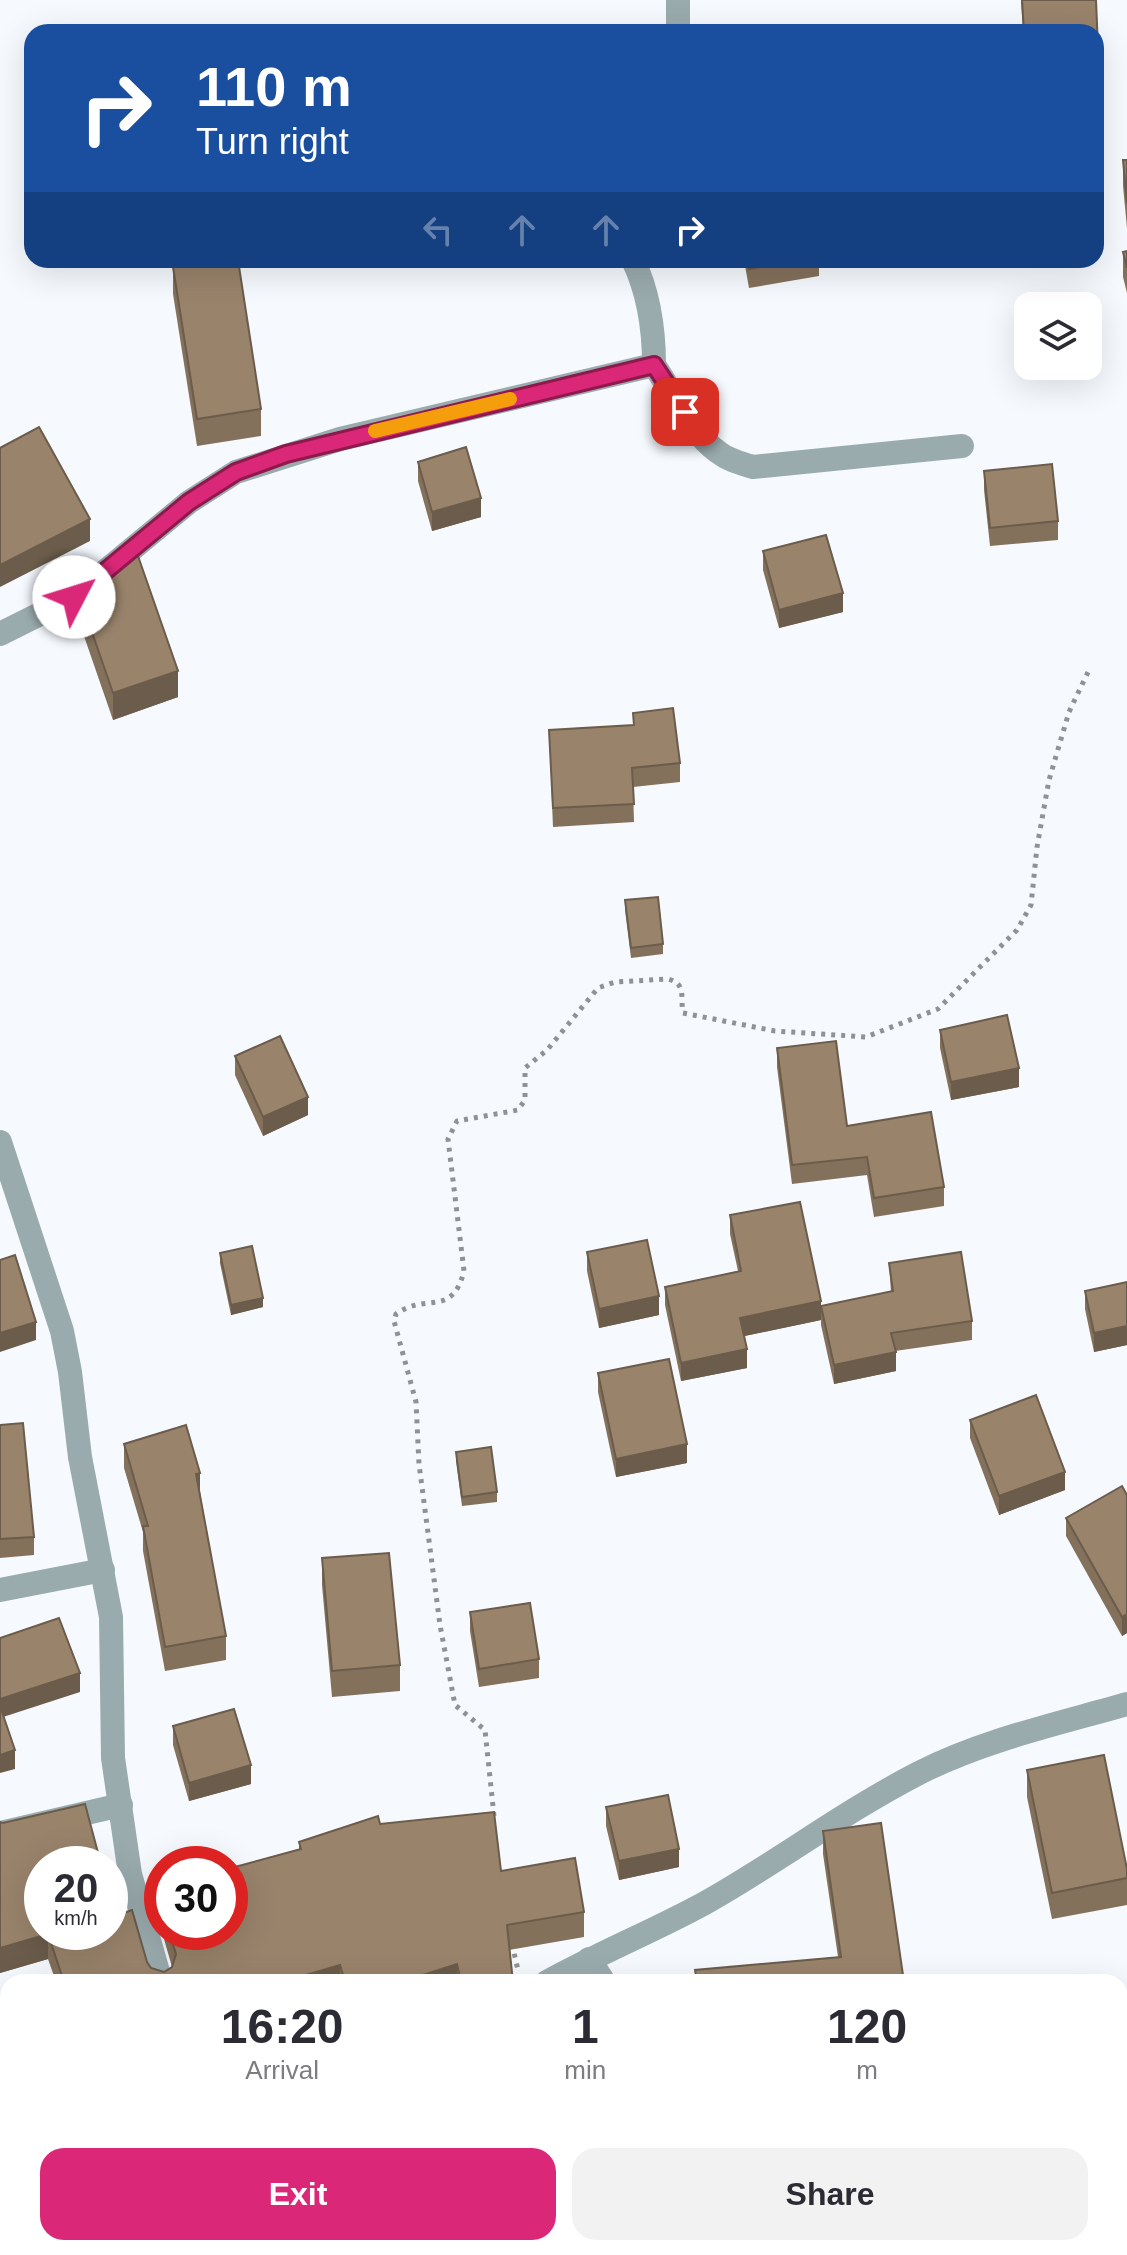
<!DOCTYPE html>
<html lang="en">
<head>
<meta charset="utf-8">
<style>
  body { margin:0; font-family:Arial,sans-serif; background:#f2f2f3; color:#2b2b33; height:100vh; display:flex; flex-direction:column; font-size:30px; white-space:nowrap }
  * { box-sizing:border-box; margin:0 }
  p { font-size:26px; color:#7c7c81 }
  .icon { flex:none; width:44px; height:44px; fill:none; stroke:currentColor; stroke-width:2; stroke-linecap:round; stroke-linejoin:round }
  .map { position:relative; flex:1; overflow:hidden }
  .sheet { position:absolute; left:0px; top:1974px; width:1128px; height:282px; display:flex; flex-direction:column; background:#fff; border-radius:24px 24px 0 0; box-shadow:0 8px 32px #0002 }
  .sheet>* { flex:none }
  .guide { position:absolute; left:24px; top:24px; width:1080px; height:244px; border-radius:24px; box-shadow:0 8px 32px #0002; background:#1a4fa0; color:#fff; overflow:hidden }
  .controls { position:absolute; left:1014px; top:292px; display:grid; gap:16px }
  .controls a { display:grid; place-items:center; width:88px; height:88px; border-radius:16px; background:#fff; box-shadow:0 8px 32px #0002; font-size:40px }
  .speed { position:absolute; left:24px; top:1846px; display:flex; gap:16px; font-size:40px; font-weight:700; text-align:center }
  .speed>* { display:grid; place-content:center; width:104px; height:104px; border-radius:50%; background:#fff; box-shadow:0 8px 32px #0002; line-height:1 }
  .speed small { font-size:20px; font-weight:400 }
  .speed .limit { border:12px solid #d22; background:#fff; color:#111 }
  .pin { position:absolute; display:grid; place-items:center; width:68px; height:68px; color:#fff; margin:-34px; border-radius:16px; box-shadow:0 4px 12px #0006 }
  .me { position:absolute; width:88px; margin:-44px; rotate:50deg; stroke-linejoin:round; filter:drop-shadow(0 0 6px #0008) }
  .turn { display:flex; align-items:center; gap:28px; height:168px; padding:0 40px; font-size:36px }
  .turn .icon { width:104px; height:104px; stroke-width:2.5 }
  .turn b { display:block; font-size:56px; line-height:68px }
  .lanes { display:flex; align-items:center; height:76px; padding:0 40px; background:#0003; justify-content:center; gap:40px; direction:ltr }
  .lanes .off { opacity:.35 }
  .eta { display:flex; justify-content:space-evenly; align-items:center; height:136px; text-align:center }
  .eta b { font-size:48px; font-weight:800; line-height:56px }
  .cta { display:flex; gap:16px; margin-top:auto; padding:16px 40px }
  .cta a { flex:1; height:92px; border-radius:24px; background:#db2777; color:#fff; font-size:32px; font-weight:800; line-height:92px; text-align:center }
  .cta a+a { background:#f2f2f3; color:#2b2b33 }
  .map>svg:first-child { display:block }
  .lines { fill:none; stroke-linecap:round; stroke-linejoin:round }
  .path { stroke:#8f9195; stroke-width:5; stroke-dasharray:4 6; stroke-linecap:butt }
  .minor { stroke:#9aabae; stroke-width:24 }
  .wall { fill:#84715c }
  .shaded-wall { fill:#6b5c4b }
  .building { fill:#99836b; stroke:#6b5c4b; stroke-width:2 }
  .route-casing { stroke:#8e194d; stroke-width:20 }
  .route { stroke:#db2777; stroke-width:14 }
  .slow { stroke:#f59e0b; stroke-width:14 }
</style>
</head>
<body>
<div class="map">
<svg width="1127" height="2255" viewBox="0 0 1127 2255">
  <rect width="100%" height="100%" fill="#f6faff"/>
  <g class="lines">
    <g class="path">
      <path d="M494,1816l-9,-86 -30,-25 -15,-80 -21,-161 -3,-62 -22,-81 2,-7c31,-22 56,4 68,-43l-16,-132 9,-18 61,-11 7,-10v-32l22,-18 51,-62 17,-6 53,-3c19,5 12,18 15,34l92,18 91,6 72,-28 79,-79 14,-25 6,-58 12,-67 20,-68 20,-42"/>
      <path d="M512,1944l6,26"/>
    </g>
    <g class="minor">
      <path d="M678,32v-32"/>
      <path d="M633,260c16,33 21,68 21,105"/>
      <path d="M0,634l74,-37 115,-95 47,-30 104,-33 314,-74c19,28 36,67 64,87 10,8 22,11 35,15l209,-21"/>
      <path d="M0,1142l62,189 8,41 10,85 31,160 2,141 17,116 31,108"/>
      <path d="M0,1590l103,-20"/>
      <path d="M0,1833l121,-28"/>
      <path d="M589,1959l15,23"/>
      <path d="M547,1982c52,-29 107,-51 158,-79 73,-41 140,-92 214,-130 65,-33 138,-49 208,-69"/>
      <path d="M223,2248v7"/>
    </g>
  </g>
  <g class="wall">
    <path d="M1021,0h75l4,121h-4v-89h-73z"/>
    <path d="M1123,160h4v68l-4,-42z"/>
    <path d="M1127,251v42l-4,-16v-25z"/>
    <path d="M744,260h75v16l-70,12z"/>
    <path d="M173,267l88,142v27l-64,10 -24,-152z"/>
    <path d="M418,462l63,55 -49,14 -14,-50z"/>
    <path d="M984,471l74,50v19l-68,6 -6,-56z"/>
    <path d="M763,551l80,61 -64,16 -16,-58z"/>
    <path d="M76,586l102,111 -65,23 -37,-107z"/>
    <path d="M633,713l47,50v19l-47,5 1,35 -81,5 -4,-97 84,-5z"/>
    <path d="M625,900l38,44v10l-32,4 -6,-48z"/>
    <path d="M940,1030l79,57 -68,13 -11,-52z"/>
    <path d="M777,1048l70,78 97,61v19l-70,11 -7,-42 -75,9 -15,-117z"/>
    <path d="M235,1056l73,59 -45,21 -28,-61z"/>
    <path d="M730,1215l91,105 -77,16 3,32 -66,13 -16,-76v-18l73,-16 -8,-37z"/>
    <path d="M587,1252l72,63 -60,13 -12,-57z"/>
    <path d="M220,1253l43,54 -32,8 -11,-52z"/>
    <path d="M889,1263l83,58v19l-77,11 1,20 -62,13 -13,-59v-19l70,-14z"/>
    <path d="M1127,1282v63l-33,7 -9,-43v-18z"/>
    <path d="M598,1373l89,90 -71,14 -18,-85z"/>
    <path d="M970,1420l95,70 -66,25 -29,-77z"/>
    <path d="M0,1425l34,112v18l-34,3z"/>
    <path d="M124,1444l76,48 26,144v24l-61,11 -22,-120v-19l-19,-64z"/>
    <path d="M456,1452l41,40v10l-35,4 -6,-45z"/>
    <path d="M1127,1495v138l-5,3 -56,-100v-18z"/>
    <path d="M322,1558l78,107v26l-68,6 -10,-112z"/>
    <path d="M470,1612l69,47v19l-60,9 -9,-56z"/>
    <path d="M173,1726l78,58 -62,17 -16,-56z"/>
    <path d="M1027,1770l100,99v36l-75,14 -25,-122z"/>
    <path d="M606,1807l73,60 -60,13 -13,-54z"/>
    <path d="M0,1822l115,94 36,52 13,4 8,-5 -10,-35h68l5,-65 64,-18v-7l81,-18 121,47 83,41v25l-75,13 4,32h-457l-8,-23 -48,14z"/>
    <path d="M823,1831l81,151h-209v-12l143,-13 -15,-103z"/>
    <path d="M161,1901h1v30l-1,-5z"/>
    <path d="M241,2248h73v7h-70v-1h-2z"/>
    <path d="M383,2248h453l1,7h-453z"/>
  </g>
  <g class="shaded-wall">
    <path d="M481,498v19l-49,14v-19z"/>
    <path d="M90,519v22l-90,46v-22z"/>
    <path d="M843,593v19l-64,16v-18z"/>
    <path d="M178,671v26l-65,23v-27z"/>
    <path d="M1019,1068v19l-68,13v-18z"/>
    <path d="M308,1097v18l-45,21v-19z"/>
    <path d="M659,1296v19l-60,13v-19z"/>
    <path d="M263,1298v9l-32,8v-10z"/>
    <path d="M821,1301v19l-81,17v-19z"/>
    <path d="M36,1322v18l-36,12v-19z"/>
    <path d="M1127,1326v19l-33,7v-19z"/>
    <path d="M747,1349v19l-66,13v-18z"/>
    <path d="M896,1352v19l-62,13v-19z"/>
    <path d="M687,1444v19l-71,14v-18z"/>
    <path d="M1065,1472v18l-66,25v-19z"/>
    <path d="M200,1473v25l-4,-24z"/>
    <path d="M1127,1614v19l-5,3v-19z"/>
    <path d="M80,1673v19l-80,26v-19z"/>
    <path d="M15,1750v19l-15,4v-18z"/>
    <path d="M251,1765v19l-62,17v-18z"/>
    <path d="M679,1849v18l-60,13v-19z"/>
    <path d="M48,1934v25l-48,14v-25z"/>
    <path d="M457,1964v18h-56z"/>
    <path d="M340,1965v17h-58z"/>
  </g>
  <g class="building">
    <path d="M1022,0h74l4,97 -4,1v-66h-72z"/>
    <path d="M1123,160h4v43z"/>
    <path d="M1127,251v17l-4,-16z"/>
    <path d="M218,260h20l23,149 -64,10 -24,-152z"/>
    <path d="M747,260h55l-53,9z"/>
    <path d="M39,427l51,92 -90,46v-117z"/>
    <path d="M466,447l15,51 -49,14 -14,-50z"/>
    <path d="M1052,464l6,57 -68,7 -6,-57z"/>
    <path d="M826,535l17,58 -64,17 -16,-59z"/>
    <path d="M138,556l40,115 -65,22 -37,-107 24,-18z"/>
    <path d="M673,708l7,55 -48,5 2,36 -81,4 -4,-78 85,-5 -1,-12z"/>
    <path d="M658,897l5,47 -32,4 -6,-48z"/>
    <path d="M1007,1015l12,53 -68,14 -11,-52z"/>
    <path d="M280,1036l28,61 -45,20 -28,-61z"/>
    <path d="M836,1041l11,85 84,-14 13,75 -70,11 -7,-41 -75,8 -15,-117z"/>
    <path d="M800,1202l21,99 -81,17 7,31 -66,14 -16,-76 76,-16 -11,-56z"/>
    <path d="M647,1240l12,56 -60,13 -12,-57z"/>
    <path d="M252,1246l11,52 -32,7 -11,-52z"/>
    <path d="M961,1252l11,69 -81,12 5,19 -62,13 -13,-59 72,-15 -4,-28z"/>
    <path d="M15,1255l21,67 -36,11v-73z"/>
    <path d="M1127,1282v44l-33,7 -9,-42z"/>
    <path d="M669,1359l18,85 -71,15 -18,-86z"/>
    <path d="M1036,1395l29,77 -66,24 -29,-76z"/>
    <path d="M23,1423l11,114 -34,2v-114z"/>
    <path d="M186,1425l14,48 -4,1 30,162 -61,11 -22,-121h5l-24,-82z"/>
    <path d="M491,1447l6,45 -35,5 -6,-45z"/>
    <path d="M1122,1486l5,9v119l-5,3 -56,-99z"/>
    <path d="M389,1553l11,112 -68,6 -10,-113z"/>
    <path d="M530,1603l9,56 -60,10 -9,-57z"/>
    <path d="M59,1618l21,55 -80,26v-61z"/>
    <path d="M0,1706l15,44 -15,5z"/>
    <path d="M234,1709l17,56 -62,18 -16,-57z"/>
    <path d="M1104,1755l23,114v9l-75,15 -25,-123z"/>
    <path d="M668,1795l11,54 -60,12 -13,-54z"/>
    <path d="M85,1804l16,60h-59v68h68v-34l5,18 17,-6 15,52 4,6 13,4 8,-5 4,-13 -7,-22h61v-53l8,-3 -3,-9 66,-18 -2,-7 79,-26 2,8 114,-12 7,59 74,-13 9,54 -77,13 6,57h-52l-4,-18 -56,18h-56l-5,-17 -58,17h-218l-16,-48 -48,14v-126l3,1z"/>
    <path d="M881,1823l23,159h-207l-2,-12 146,-13 -18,-126z"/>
    <path d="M0,2029l8,22v197h133l2,7h-143z"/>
    <path d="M1127,2041v214h-192l-1,-7h186v-206z"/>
    <path d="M246,2248h68v7h-67z"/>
    <path d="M387,2248h449l1,7h-449z"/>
  </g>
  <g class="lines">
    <g class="route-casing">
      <path id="route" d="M74,597l115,-95 47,-30 50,-18 368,-89 31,47"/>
    </g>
    <use href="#route" class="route"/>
    <path class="slow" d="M375,431l135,-32"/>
  </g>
</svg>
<div class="controls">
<a><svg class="icon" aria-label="layers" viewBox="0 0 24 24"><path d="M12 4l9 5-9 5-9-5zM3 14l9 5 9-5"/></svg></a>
</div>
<div class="speed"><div>20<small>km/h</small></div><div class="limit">30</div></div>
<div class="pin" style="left:685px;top:412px;background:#d93025"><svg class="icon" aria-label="arrive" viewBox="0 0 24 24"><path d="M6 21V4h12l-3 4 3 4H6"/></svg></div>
<svg class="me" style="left:74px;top:597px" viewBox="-20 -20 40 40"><circle r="19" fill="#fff"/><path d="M0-13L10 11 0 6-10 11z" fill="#db2777"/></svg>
<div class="guide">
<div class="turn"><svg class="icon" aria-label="right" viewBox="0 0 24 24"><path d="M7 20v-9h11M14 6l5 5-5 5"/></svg><div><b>110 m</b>Turn right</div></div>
<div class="lanes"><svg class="icon off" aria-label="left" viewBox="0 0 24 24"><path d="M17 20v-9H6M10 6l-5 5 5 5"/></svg><svg class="icon off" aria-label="ahead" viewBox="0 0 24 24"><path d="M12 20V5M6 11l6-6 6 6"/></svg><svg class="icon off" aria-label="ahead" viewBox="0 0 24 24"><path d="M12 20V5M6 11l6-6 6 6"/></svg><svg class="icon" aria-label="right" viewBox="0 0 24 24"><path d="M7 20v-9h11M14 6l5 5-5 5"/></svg></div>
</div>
<section class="sheet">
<div class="eta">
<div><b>16:20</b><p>Arrival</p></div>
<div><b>1</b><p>min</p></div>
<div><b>120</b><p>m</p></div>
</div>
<div class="cta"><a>Exit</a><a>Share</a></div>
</section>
</div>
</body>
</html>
